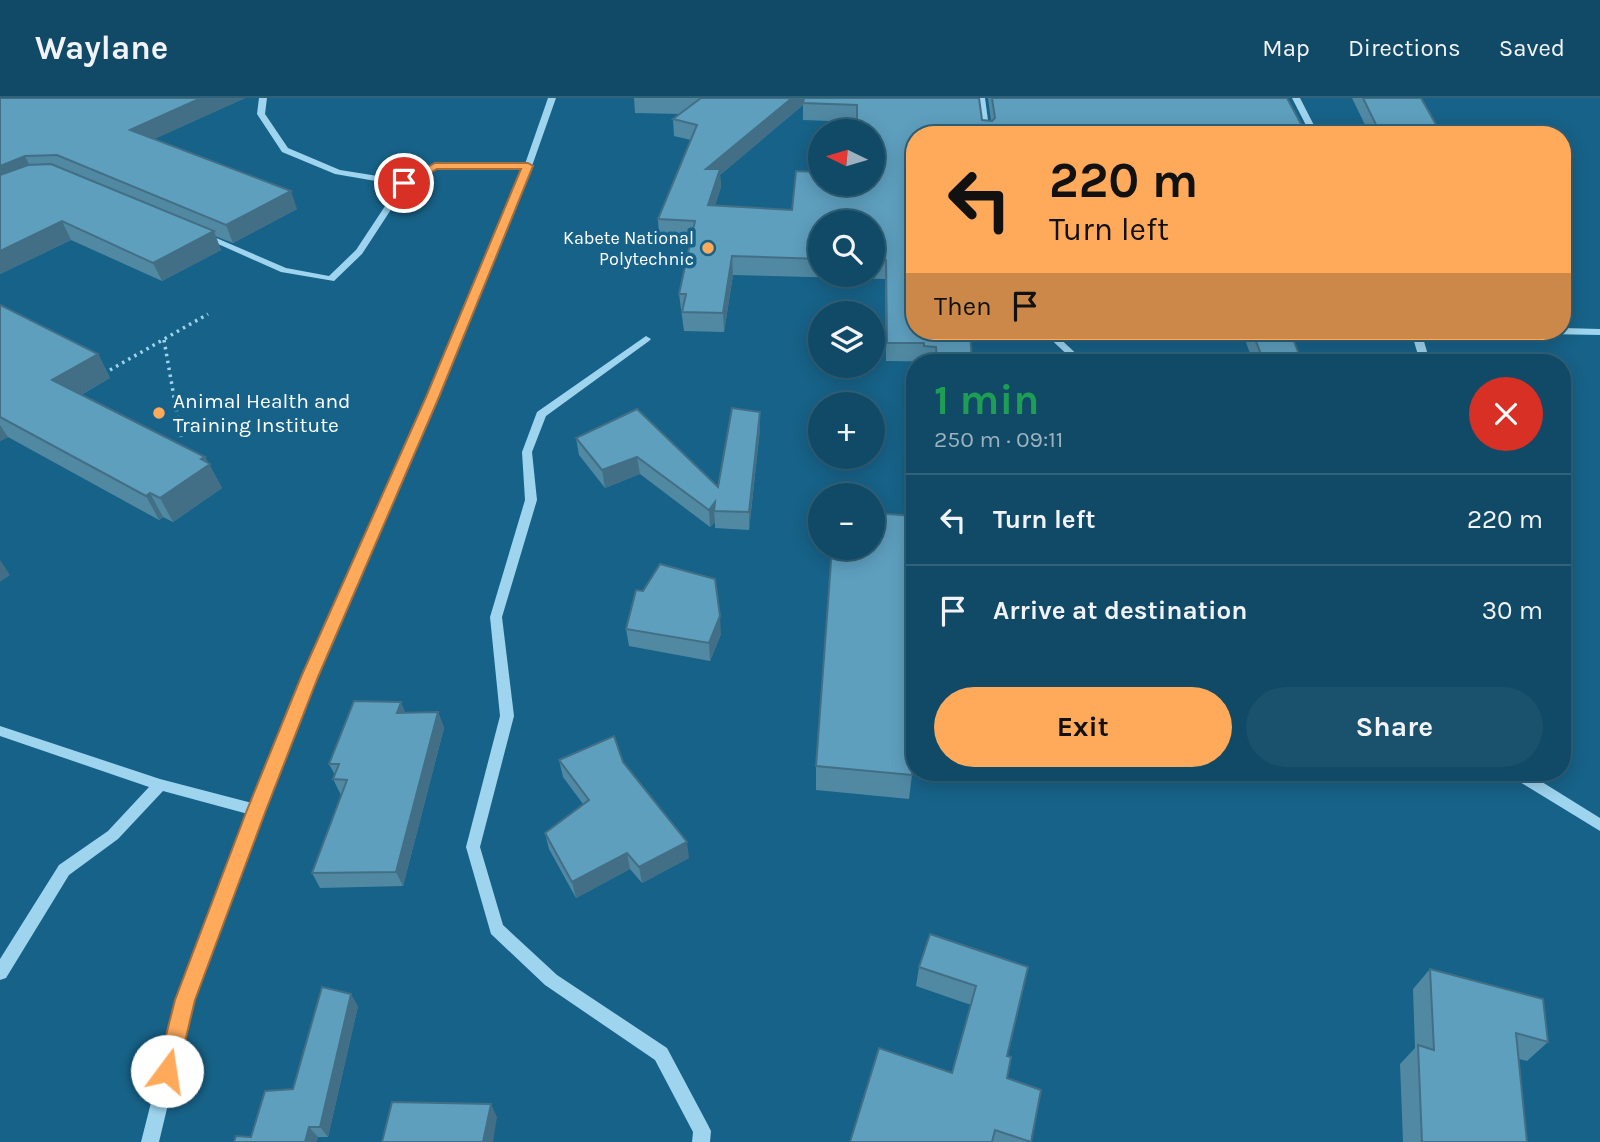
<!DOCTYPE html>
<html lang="en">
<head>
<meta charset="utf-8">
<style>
  body { margin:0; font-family:Karla,sans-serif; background:#1a516c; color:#f1f3f6; height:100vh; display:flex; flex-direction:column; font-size:26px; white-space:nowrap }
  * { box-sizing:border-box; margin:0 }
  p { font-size:23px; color:#9cb3bf }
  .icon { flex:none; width:38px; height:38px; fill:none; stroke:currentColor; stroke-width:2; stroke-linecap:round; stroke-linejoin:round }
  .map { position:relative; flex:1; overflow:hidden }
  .panel { position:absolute; left:906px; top:256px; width:665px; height:427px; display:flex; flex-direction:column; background:#114a66; border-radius:28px; box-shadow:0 4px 18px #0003,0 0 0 2px #30627a }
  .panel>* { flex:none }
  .banner { position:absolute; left:906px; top:28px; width:665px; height:214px; border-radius:28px; box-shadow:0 4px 18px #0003,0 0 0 2px #30627a; background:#ffaa5b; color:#111; overflow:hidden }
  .needle { width:46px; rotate:275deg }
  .controls { position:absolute; left:808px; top:21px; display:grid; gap:14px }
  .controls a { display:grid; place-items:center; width:77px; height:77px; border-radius:50%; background:#114a66; box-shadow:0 4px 18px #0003,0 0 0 2px #30627a; font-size:35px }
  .pin { position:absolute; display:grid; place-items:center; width:60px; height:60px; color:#fff; margin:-30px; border:4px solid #fff; border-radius:50%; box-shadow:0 2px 7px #0007 }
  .me { position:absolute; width:77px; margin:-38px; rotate:14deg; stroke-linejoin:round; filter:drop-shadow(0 0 5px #0008) }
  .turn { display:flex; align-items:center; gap:24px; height:147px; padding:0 28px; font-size:32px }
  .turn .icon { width:91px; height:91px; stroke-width:2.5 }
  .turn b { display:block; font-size:49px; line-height:60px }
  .then { display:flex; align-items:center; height:66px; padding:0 28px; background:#0003; gap:14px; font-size:26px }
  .round { display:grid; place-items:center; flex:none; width:74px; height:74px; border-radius:37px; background:#1a516c }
  .overview { display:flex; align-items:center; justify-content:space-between; height:119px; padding:0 28px }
  h1 { font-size:42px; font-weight:700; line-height:52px; color:#1e9e55 }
  .primary-button { display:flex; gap:14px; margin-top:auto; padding:14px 28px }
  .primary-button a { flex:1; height:80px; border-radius:42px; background:#ffaa5b; color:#111; font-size:28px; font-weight:700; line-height:80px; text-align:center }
  .primary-button a+a { background:#1a516c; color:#f1f3f6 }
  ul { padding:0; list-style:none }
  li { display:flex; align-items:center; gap:21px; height:91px; padding:0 28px; border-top:2px solid #30627a }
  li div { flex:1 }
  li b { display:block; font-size:26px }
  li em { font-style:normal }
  header { display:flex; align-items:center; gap:42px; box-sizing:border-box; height:98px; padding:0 35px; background:#114a66; border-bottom:2px solid #30627a }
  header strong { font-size:33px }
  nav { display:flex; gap:38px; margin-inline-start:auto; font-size:24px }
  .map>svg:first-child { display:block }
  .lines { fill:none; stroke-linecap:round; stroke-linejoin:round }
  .path { stroke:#9ed4ee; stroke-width:3.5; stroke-dasharray:2.5 4.5; stroke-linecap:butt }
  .minor { fill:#9ed4ee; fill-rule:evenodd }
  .wall { fill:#5189a3; fill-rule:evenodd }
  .shaded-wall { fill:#426f85 }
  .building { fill:#5e9fbe; stroke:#426f85; stroke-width:2 }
  .route { fill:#ffaa5b; stroke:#a66e3b; stroke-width:2 }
  .poi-dot { fill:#ffaa5b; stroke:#176288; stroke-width:2.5 }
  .labels { text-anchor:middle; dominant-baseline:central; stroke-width:7; stroke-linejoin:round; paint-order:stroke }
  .far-poi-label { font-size:18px; fill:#fff; stroke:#176288; text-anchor:end }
  .poi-label { font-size:21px; fill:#fff; stroke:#176288; text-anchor:start }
</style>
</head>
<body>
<header>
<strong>Waylane</strong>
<nav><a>Map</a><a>Directions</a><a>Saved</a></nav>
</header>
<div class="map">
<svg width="1600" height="1044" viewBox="0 0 1600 1044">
  <rect width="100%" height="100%" fill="#176288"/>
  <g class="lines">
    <g class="path">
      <path d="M164,242l17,97"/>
      <path d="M110,272l98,-56"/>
    </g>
    <g class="minor">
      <path d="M259,0h8l-2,16 23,34 52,22 63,10 32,-16h90l23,-66h8l-24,68 -94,231 -123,280 -52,133 -70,190 -34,142h-18l36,-142 71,-186 -85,-23 -45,48 -49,36 -63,103 -6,2v-21l59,-94 49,-34 41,-44 -149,-51v-10l160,53 92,24 51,-126 125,-280 95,-229h-86l-30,17 -45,69 -28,27 -53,-9 -81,-36 7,-2 79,34 43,8 27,-26 43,-65 -64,-11 -53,-22 -25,-38z"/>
      <path d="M977,0h8l5,37h-8z"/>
      <path d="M1292,0h8l19,37h-8z"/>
      <path d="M1563,230l37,1v6l-55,-1 -5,-3h23z"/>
      <path d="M1042,233h10l33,31h-10z"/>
      <path d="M1411,233h10l9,31h-10z"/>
      <path d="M646,238l5,3 -2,2 -103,75 -14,36 5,48 -35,117 12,99 -34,131 23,78 54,50 110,73 41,77 3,6 -1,11h-18l1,-10 -38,-72 -110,-75 -54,-51 -25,-87 34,-131 -10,-99 35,-117 -3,-48 15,-40z"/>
      <path d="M1508,674h18l74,46v13l-90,-55z"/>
    </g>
  </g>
  <g class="wall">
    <path d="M0,0h245l-91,41 143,70 -64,34 -18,-7 6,14 -59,31 -91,-41 -71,34z"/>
    <path d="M634,0h345l3,22 9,1 -3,-23h299l-372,37 57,227 -86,-1 -1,-82 -152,-4 -9,57 -40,-1 -5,-37 12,-55 -32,-2 -1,-18 33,-79 -17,-4 -1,-17 7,-5 -45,-1zM803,7v15l53,2v9h17v53l-81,26 -77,-5 6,-18 -1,-12zM821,124h52v53h-52z"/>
    <path d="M1352,0h69l21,37h-72z"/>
    <path d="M0,207l98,49 12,24 -29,17 124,62 17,31 -49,34 -10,-5 -4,3 -151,-83 -8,4z"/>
    <path d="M1242,233h48l12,31h-49z"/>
    <path d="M637,311l81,78 42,-75v17l-11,101 -34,-2v-6l-5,5 -70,-53 -35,14 -26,-33 -3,-17z"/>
    <path d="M915,423v154h-2l-1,100 -3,24 -93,-9v-24z"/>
    <path d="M626,531l95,5 -11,27 -81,-15z"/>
    <path d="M438,614l6,16 -41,158 -83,2 -8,-15 29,-78 -8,-16 2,-4 -6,-11 76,-51z"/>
    <path d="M559,662l64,2 66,96 -47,25 -12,-14 -54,29 -27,-49 -4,-16 38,-29 -20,-27z"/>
    <path d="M919,869h109l-21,89v22l24,64h-181l102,-69 19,-68 -55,-19z"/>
    <path d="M1430,871l118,73 -21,19 -8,-2 8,83h-124l-3,-78 15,-16 -2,-59z"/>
    <path d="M358,908l-30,131h-10l-2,5h-82l17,-5 42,-48z"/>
  </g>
  <g class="shaded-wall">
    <path d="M201,0h44l-108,49 -7,-17z"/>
    <path d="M792,0h13l-2,7 -83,70 1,12 -12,35 -3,-53z"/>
    <path d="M25,58l9,18 -34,13v-21z"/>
    <path d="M291,93l6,18 -64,34 -7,-18z"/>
    <path d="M62,123l9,19 -71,34v-23z"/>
    <path d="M214,133l7,19 -59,31 -9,-18z"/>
    <path d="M732,158l1,19 -9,57 -1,-19z"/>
    <path d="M98,256l12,24 -45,26 -13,-24z"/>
    <path d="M760,314v17l-11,101v-18z"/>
    <path d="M0,327l8,12 -8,4z"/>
    <path d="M205,359l17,31 -49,34 -13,-24 41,-39z"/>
    <path d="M637,359l3,17 -35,14 -3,-18z"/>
    <path d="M150,395l13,24 -4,3 -13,-24z"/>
    <path d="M715,404l-1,9 1,11 -5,5 -1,-17z"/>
    <path d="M0,462l10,15 -10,7z"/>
    <path d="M720,518l1,18 -11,27 -1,-18z"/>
    <path d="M401,604l6,15 -10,-4z"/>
    <path d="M438,614l6,16 -41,158 -7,-14z"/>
    <path d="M687,744l2,16 -47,25 -3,-16z"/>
    <path d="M627,755l3,16 -54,29 -4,-16z"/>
    <path d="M351,896l7,12 -30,131 -8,-10z"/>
    <path d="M491,1006l6,13 -4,25h-10z"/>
    <path d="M309,1029l9,10 -2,5h-11z"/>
  </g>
  <g class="building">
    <path d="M0,0h201l-71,32 161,61 -65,34 -169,-70 -32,1 -25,10z"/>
    <path d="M701,0h91l-86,71h14l-12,36 84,5 4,-39 25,1v12h52v-53h-16v-26l-54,-2 1,-5h175l3,22 10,1 3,-3 -3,-20h295l20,37h-392v196h55l2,31h-35l-1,-15 -12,-1v-3h-37l-1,-83h-13v-38h-52v37l-89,-3 -9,57 -41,-1 4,-18h-7l16,-73 -37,-2 39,-94 -24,-6z"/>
    <path d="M1363,0h58l21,37h-61z"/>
    <path d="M51,66l163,67 -61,32 -91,-42 -62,30v-76l28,-10z"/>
    <path d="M0,207l98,49 -46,26 153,77 -4,2 9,5 -50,34 -10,-5 -4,3 -146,-79z"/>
    <path d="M1252,233h38l12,31h-38z"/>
    <path d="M732,310l28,4 -11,100 -35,-1 1,-9 -6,8 -72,-53 -35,13 -26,-32 61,-29 81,78z"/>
    <path d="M873,415l42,3v134h-2l-1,125 -96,-9 16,-218h41z"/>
    <path d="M660,466l55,15 5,37 -11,27 -83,-14 10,-39 7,1z"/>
    <path d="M354,603l47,1 -4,11 41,-1 -42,160 -84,1 35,-93 -14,-1 6,-15h-10z"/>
    <path d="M614,638l9,26 64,80 -48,25 -12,-14 -55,29 -27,-49 44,-33 -30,-40z"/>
    <path d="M930,836l98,33 -21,89 4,1 -4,21 34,12 -10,52 -36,-12 -3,12h-142l29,-94 73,25 24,-87 -57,-19z"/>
    <path d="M1430,871l113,30 5,43 -32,-9 11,109h-105l-4,-97 16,5z"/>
    <path d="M322,889l29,7 -31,133h-11l-4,15h-71l2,-6 15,1 14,-46 28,-2z"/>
    <path d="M392,1004l99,2 -8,38h-101z"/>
  </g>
  <path class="route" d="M528,65l5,3 -94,231 -121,280 -52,133 -71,190 -17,71 -3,8 -8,3 -7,-3 -3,-8 18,-71 72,-190 54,-133 125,-280 95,-228h-84l-30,17 -8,-3 36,-20z"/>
  <g class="poi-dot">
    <circle cx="708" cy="150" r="7"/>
    <circle cx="159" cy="315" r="7"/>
  </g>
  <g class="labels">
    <g class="far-poi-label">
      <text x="694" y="140">Kabete National<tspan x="694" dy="21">Polytechnic</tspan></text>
    </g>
    <g class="poi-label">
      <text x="173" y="303">Animal Health and<tspan x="173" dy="24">Training Institute</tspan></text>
    </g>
  </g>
</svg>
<div class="controls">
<a><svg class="needle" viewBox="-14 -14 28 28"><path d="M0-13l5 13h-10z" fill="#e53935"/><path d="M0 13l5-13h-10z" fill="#9cb3bf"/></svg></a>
<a><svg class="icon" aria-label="search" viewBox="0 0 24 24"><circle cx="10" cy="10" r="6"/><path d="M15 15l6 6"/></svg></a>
<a><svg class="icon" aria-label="layers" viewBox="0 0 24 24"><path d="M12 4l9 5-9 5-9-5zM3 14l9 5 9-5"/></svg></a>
<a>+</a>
<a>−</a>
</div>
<div class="pin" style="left:404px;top:85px;background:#d93025"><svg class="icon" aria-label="arrive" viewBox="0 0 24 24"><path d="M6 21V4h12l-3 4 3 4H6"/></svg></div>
<svg class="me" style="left:167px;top:973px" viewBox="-20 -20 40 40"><circle r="19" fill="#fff"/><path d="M0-13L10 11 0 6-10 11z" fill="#ffaa5b"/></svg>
<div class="banner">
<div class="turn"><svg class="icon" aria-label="left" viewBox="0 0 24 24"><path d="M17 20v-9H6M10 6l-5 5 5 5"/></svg><div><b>220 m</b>Turn left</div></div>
<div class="then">Then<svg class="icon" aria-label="arrive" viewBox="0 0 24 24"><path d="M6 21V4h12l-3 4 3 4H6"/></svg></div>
</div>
<section class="panel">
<div class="overview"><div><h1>1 min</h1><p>250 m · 09:11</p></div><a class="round" style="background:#d93025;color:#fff"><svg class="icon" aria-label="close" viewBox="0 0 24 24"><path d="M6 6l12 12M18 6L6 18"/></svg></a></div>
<ul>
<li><svg class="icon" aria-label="left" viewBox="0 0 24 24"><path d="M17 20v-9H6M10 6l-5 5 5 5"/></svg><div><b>Turn left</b></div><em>220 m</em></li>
<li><svg class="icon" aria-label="arrive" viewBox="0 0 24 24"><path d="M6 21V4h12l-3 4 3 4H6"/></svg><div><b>Arrive at destination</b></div><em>30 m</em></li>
</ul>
<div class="primary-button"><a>Exit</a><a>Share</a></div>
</section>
</div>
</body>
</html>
